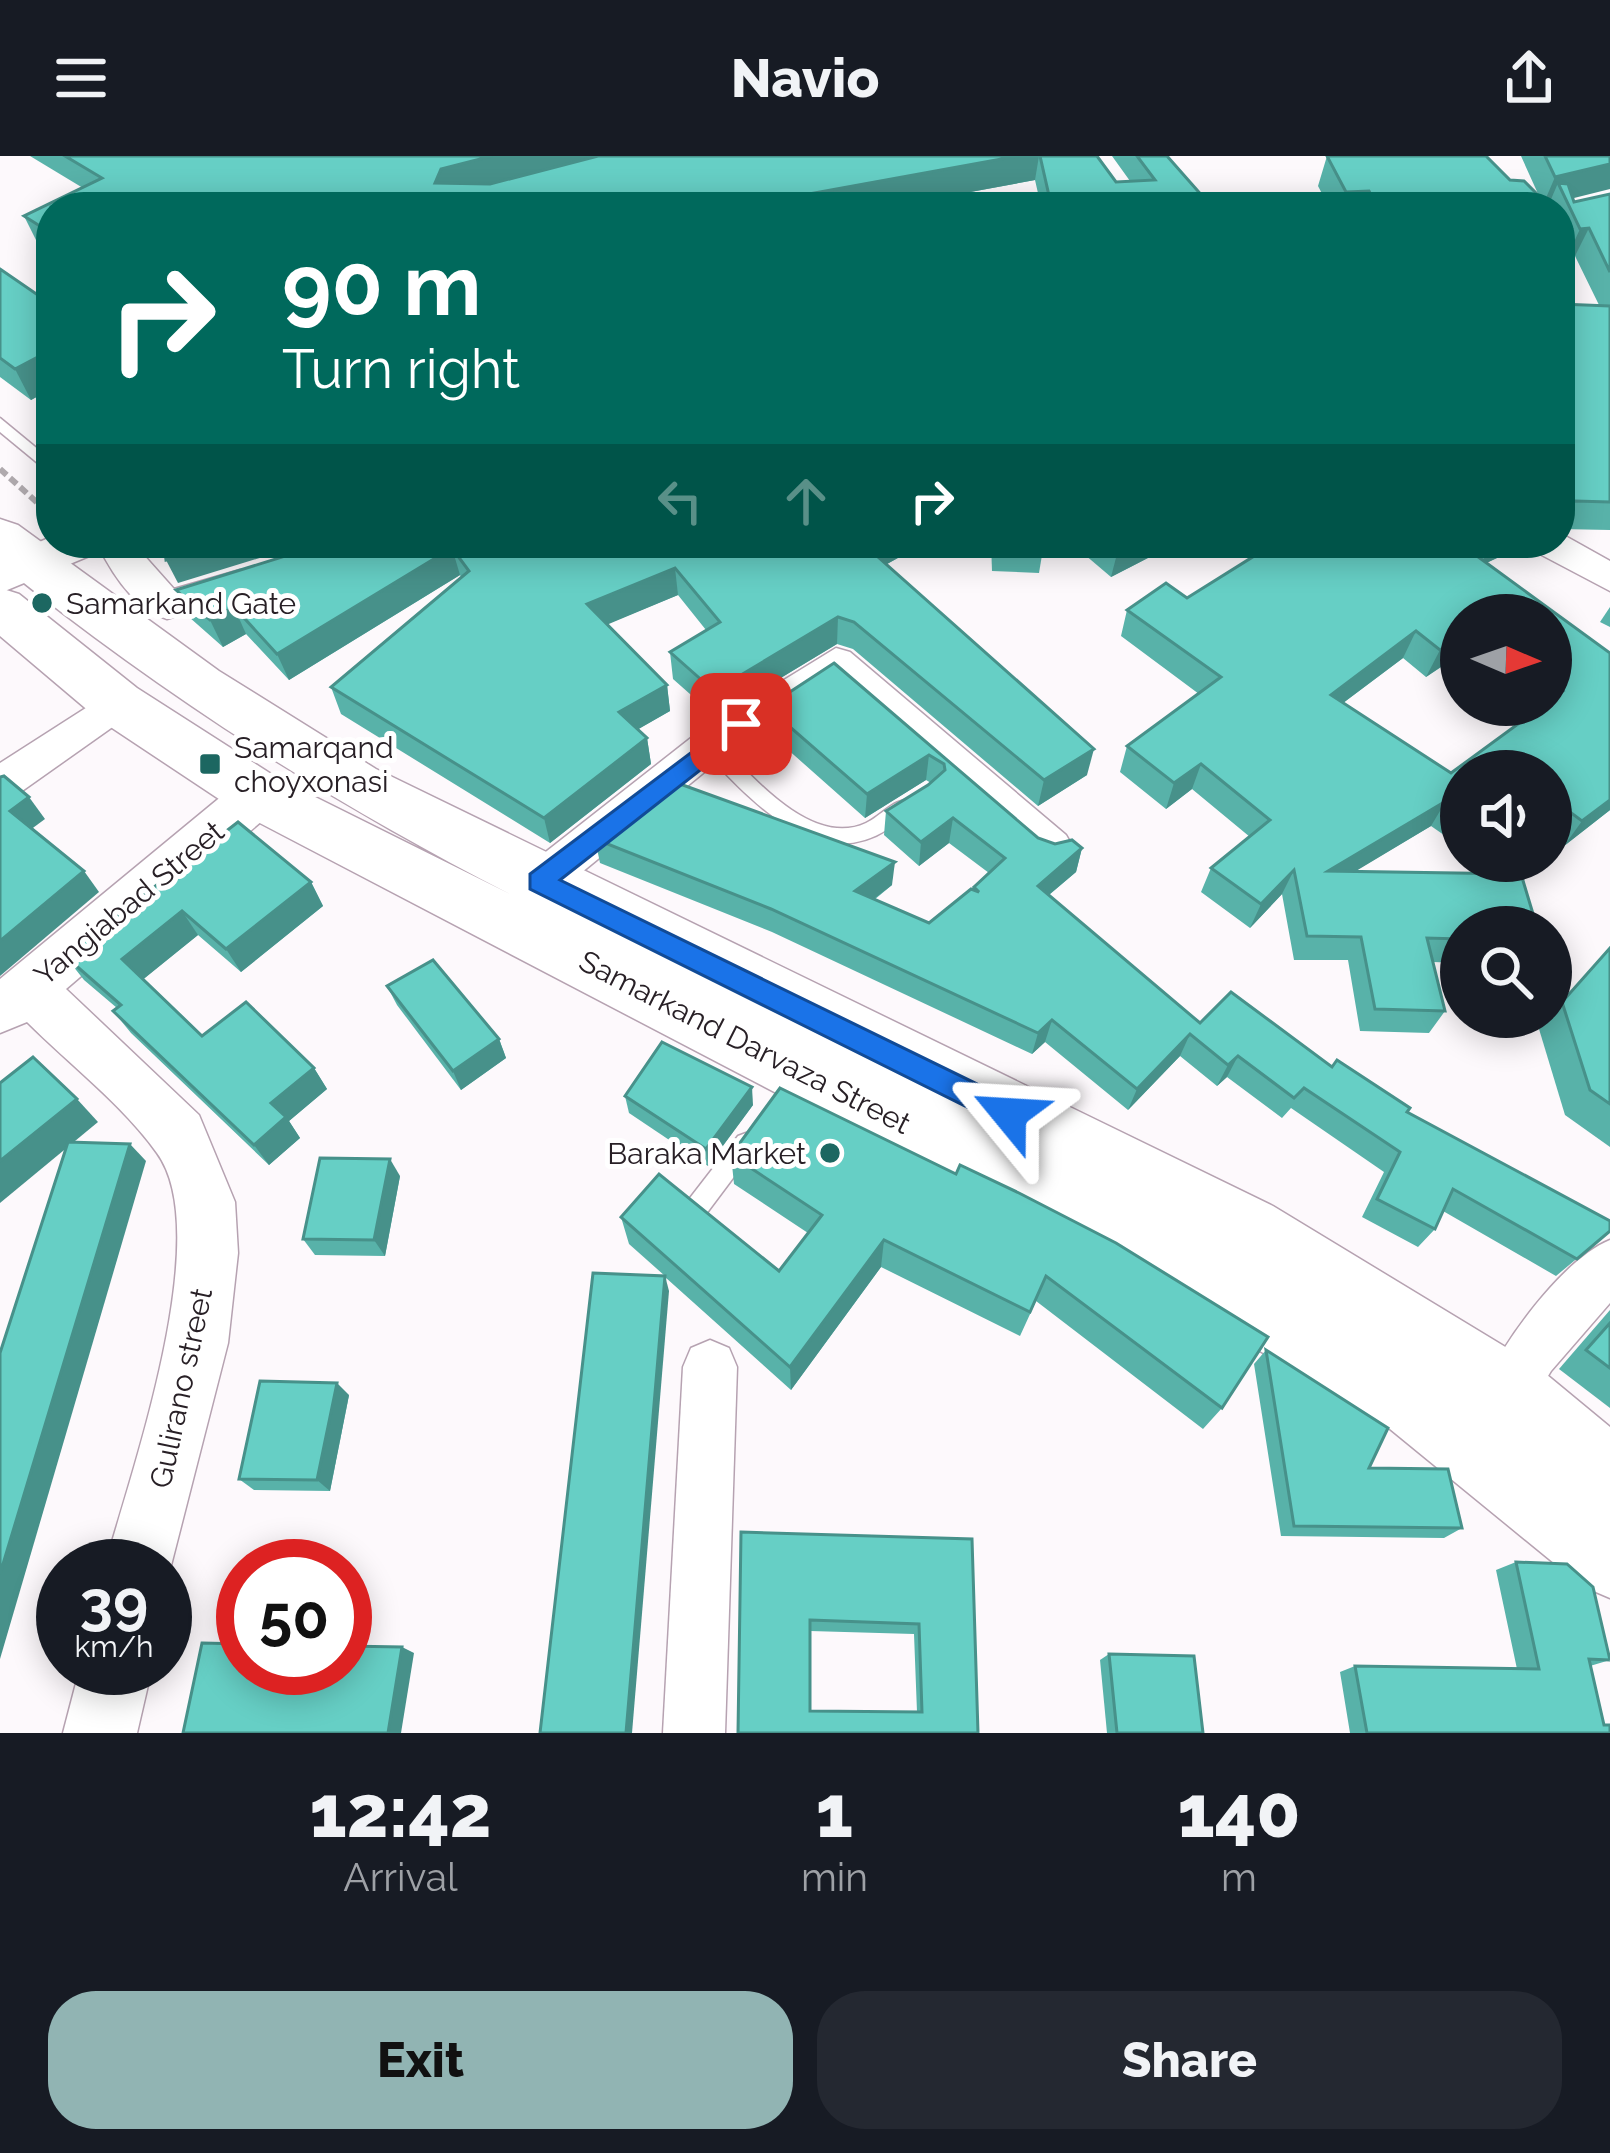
<!DOCTYPE html>
<html lang="en">
<head>
<meta charset="utf-8">
<style>
  body { margin:0; font-family:Raleway,sans-serif; background:#242831; color:#f1f3f6; height:100vh; display:flex; flex-direction:column; font-size:45px; white-space:nowrap }
  * { box-sizing:border-box; margin:0 }
  p { font-size:39px; color:#9ea1a6 }
  .icon { flex:none; width:66px; height:66px; fill:none; stroke:currentColor; stroke-width:2; stroke-linecap:round; stroke-linejoin:round }
  .map { position:relative; height:1577px; overflow:hidden }
  .details { display:flex; flex-direction:column; background:#171b24; flex:1 }
  .details>* { flex:none }
  .top-card { position:absolute; left:36px; top:36px; width:1539px; height:366px; border-radius:48px; box-shadow:0 6px 30px #0003; background:#00695c; color:#fff; overflow:hidden }
  .needle { width:78px; rotate:92deg }
  .tools { position:absolute; left:1440px; top:438px; display:grid; gap:24px }
  .tools a { display:grid; place-items:center; width:132px; height:132px; border-radius:50%; background:#171b24; box-shadow:0 6px 30px #0003; font-size:60px }
  .speed { position:absolute; left:36px; top:1383px; display:flex; gap:24px; font-size:60px; font-weight:700; text-align:center }
  .speed>* { display:grid; place-content:center; width:156px; height:156px; border-radius:50%; background:#171b24; box-shadow:0 6px 30px #0003; line-height:1 }
  .speed small { font-size:30px; font-weight:400 }
  .speed .limit { border:18px solid #d22; background:#fff; color:#111 }
  .pin { position:absolute; display:grid; place-items:center; width:102px; height:102px; color:#fff; margin:-51px; border-radius:24px; box-shadow:0 6px 18px #0006 }
  .me { position:absolute; width:132px; margin:-66px; rotate:297deg; stroke-linejoin:round; filter:drop-shadow(0 0 9px #0008) }
  .turn { display:flex; align-items:center; gap:42px; height:252px; padding:0 48px; font-size:54px }
  .turn .icon { width:156px; height:156px; stroke-width:2.5 }
  .turn b { display:block; font-size:84px; line-height:102px }
  .lanes { display:flex; align-items:center; height:114px; padding:0 48px; background:#0003; justify-content:center; gap:60px; direction:ltr }
  .lanes .off { opacity:.35 }
  .eta { display:flex; justify-content:space-evenly; align-items:center; height:204px; text-align:center }
  .eta b { font-size:72px; font-weight:800; line-height:84px }
  .primary-button { display:flex; gap:24px; margin-top:auto; padding:24px 48px }
  .primary-button a { flex:1; height:138px; border-radius:48px; background:#91b4b3; color:#111; font-size:48px; font-weight:800; line-height:138px; text-align:center }
  .primary-button a+a { background:#242831; color:#f1f3f6 }
  header { display:flex; justify-content:space-between; align-items:center; height:156px; padding:0 48px; background:#171b24; font-size:54px; font-weight:800 }
  .map>svg:first-child { display:block }
  .lines { fill:none; stroke-linecap:round; stroke-linejoin:round }
  .service-casing { stroke:#b6a2b1; stroke-width:3 }
  .minor-casing { stroke:#b6a2b1; stroke-width:3 }
  .tertiary-casing { stroke:#b6a2b1; stroke-width:3 }
  .secondary-casing { stroke:#b6a2b1; stroke-width:3 }
  .path { stroke:#b0aaae; stroke-width:6; stroke-dasharray:9 4.5; stroke-linecap:butt }
  .service { fill:#fff; fill-rule:evenodd }
  .minor { fill:#fff; fill-rule:evenodd }
  .tertiary { fill:#fff; fill-rule:evenodd }
  .secondary { fill:#fff; fill-rule:evenodd }
  .wall { fill:#58b2a9; fill-rule:evenodd }
  .shaded-wall { fill:#47918a }
  .building { fill:#66cfc5; stroke:#47918a; stroke-width:3; fill-rule:evenodd }
  .route { fill:#1a73e8; stroke:#114b97; stroke-width:3 }
  .poi-dot { fill:#1c6761; stroke:#fff; stroke-width:4.5 }
  .labels { text-anchor:middle; dominant-baseline:central; stroke-width:10; stroke-linejoin:round; paint-order:stroke }
  .poi-label { font-size:30px; fill:#282026; stroke:#fff; text-anchor:start }
  .street-label { font-size:30px; fill:#282026; stroke:#fff }
</style>
</head>
<body>
<header><svg class="icon" aria-label="menu" viewBox="0 0 24 24"><path d="M4 6h16M4 12h16M4 18h16"/></svg>Navio<svg class="icon" aria-label="share" viewBox="0 0 24 24"><path d="M12 15V3M7 8l5-5 5 5M5 13v7h14v-7"/></svg></header>
<div class="map">
<svg width="1610" height="1577" viewBox="0 0 1610 1577">
  <rect width="100%" height="100%" fill="#fdf9fc"/>
  <g class="lines">
    <g class="service-casing">
      <g id="service">
        <path d="M0,262l51,42v14l-51,-42z"/>
        <path d="M710,582l7,2c33,34 94,109 149,83 17,-8 29,-27 49,-23l3,5c-8,10 -19,17 -30,24 -72,47 -139,-31 -185,-79l-3,-5 3,-5z"/>
        <path d="M746,977l8,3 3,7 -3,7 -48,64 -8,3 -8,-3 -4,-8 4,-8 48,-62z"/>
      </g>
    </g>
    <g class="minor-casing">
      <g id="minor">
        <path d="M1560,377l50,28v30l-74,-39 -5,-9h29z"/>
        <path d="M97,387h36l41,46 66,-19 13,4 6,9 -6,9 -86,27c-33,-10 -56,-47 -70,-76z"/>
        <path d="M836,492l14,4 216,183 7,12 -7,12 -15,5 -15,-5 -202,-176 -110,73 -170,139 -15,5 -15,-5 -7,-13 7,-13 172,-135z"/>
        <path d="M117,532l14,4 6,11 -6,11 -116,82 -15,5v-38z"/>
        <path d="M1610,1084v63l-59,68 -24,40 -19,8 -19,-8 -8,-19c19,-47 82,-133 129,-152z"/>
        <path d="M710,1184l19,8 8,19 -12,366h-62l20,-366 8,-19z"/>
      </g>
    </g>
    <g class="tertiary-casing">
      <g id="tertiary">
        <path d="M51,381v6h49l-6,11 -94,39v-34z"/>
        <path d="M258,619l18,6 7,14 -7,14 -210,180 133,126 36,87 3,51 -10,90 -63,246v-23h-60c25,-91 111,-332 52,-413 -34,-48 -88,-89 -130,-131l-27,11v-54l240,-198z"/>
        <path d="M80,1512h72l-15,65h-74z"/>
      </g>
    </g>
    <g class="secondary-casing">
      <path id="secondary" d="M0,363l18,6 201,146 157,98 897,437 262,159 75,62v171l-28,-12 -192,-157 -195,-117 -958,-501 -140,-93 -97,-82v-48l19,6 118,94 142,91 247,123c-189,-95 -361,-205 -526,-338z"/>
    </g>
    <path class="path" d="M0,313l51,46"/>
    <use href="#service" class="service"/>
    <use href="#minor" class="minor"/>
    <use href="#tertiary" class="tertiary"/>
    <use href="#secondary" class="secondary"/>
  </g>
  <g class="wall">
    <path d="M30,0h1067l19,26 14,-1 -18,-25h55l45,51 -172,-5 -5,-22 -146,27h-838v46l-13,-9 -14,-28 59,-28z"/>
    <path d="M1327,0l183,24 29,16 -18,-40h89l-37,42 1,4 36,-8v336l-50,-1v-225l39,1 -24,-49 -8,1 -5,-10 -2,5v-45h-231l-11,-21z"/>
    <path d="M0,113l51,35v85l-20,11 -31,-23z"/>
    <path d="M327,387h598l-38,21 200,211 -49,31 -185,-157 -16,-5 -121,73 -43,-38 -3,-27 36,-22 -28,-35 -71,29 60,61 3,26 -32,18 9,9 4,26 -101,79 -209,-129 -10,-27 130,-110 -1,-2 -171,105 -43,-46 -23,13 -34,-30 -13,-27z"/>
    <path d="M991,387h53l-5,30 -47,-2z"/>
    <path d="M1071,387h106l-66,34z"/>
    <path d="M1275,387h254l-43,20 124,90v157l-46,36 -13,-10v-65h-90v66l-7,5 -23,-16 -76,45 106,56v36l-28,-1 12,49 -16,22 -69,-2 -12,-71h-54l-12,-66 -32,34 -49,-36 10,-24 39,-31 -58,-48 -26,20 -46,-37 7,-26 72,-52 -78,-58 6,-26 60,-12zM1461,459h90v90h-20l6,5 -86,63 -108,-70 60,-45 23,19 35,-23z"/>
    <path d="M1610,451v20l-10,-5z"/>
    <path d="M834,507l204,175 17,6 27,4 -6,24 -27,23 151,128 132,44 278,164 -54,45 -113,-65 -8,18 -17,18 -56,-30 22,-45 -93,-64 -9,10 -55,-41 -10,9 -37,-30 -52,54 -83,-68 -13,12 -260,-122 -172,-69 -5,-24 297,46 -18,15 55,23 44,-33 1,-3 15,-14 -40,-30 -30,23 -35,-31 2,-24 45,-28 -5,-3 -61,38 -97,-86 -1,-25z"/>
    <path d="M238,666l73,60 12,24 -82,66 -43,-37 -55,44 59,57 112,32 13,21 -38,32 11,17 -31,27 -138,-132 -18,-22 4,-3 -33,-28 -19,-24z"/>
    <path d="M1610,792v199l-45,-32 -26,-86z"/>
    <path d="M387,830l112,53 7,19 -45,32 -64,-85z"/>
    <path d="M625,940l128,9 -45,61 -79,-53z"/>
    <path d="M731,999l225,19 266,234 -19,21 -167,-128 -16,35 -139,-69 -90,123 -126,-113 4,14 -4,-15 -36,-32 -8,-27 158,54 29,-38 -74,-49z"/>
    <path d="M400,1020l-15,80 -70,-1 -12,-16z"/>
    <path d="M1610,1154v98l-51,-39z"/>
    <path d="M1266,1194l103,118 93,60 -18,10 -163,-2 -27,-172z"/>
    <path d="M349,1239l-19,96 -76,-1 -15,-11z"/>
    <path d="M741,1376l231,7 6,194h-240zM810,1475l104,3 3,78 -107,-1z"/>
    <path d="M1516,1406l94,98 -20,6 14,59 6,8h-260l-10,-61 15,-6 162,3 -21,-99z"/>
    <path d="M1109,1498l94,79h-96l-7,-73z"/>
  </g>
  <g class="shaded-wall">
    <path d="M492,0h113l-158,41 -12,-14 6,-14z"/>
    <path d="M1018,0h21l-4,24 -146,27h-152z"/>
    <path d="M1610,8v25l-44,11 -8,-17 -9,21 -6,1 12,-28z"/>
    <path d="M1571,72l-11,24v-22z"/>
    <path d="M1589,72l-14,28 -8,1 13,-28z"/>
    <path d="M51,194v39l-20,11 -16,-31z"/>
    <path d="M1575,345l-15,26v-19z"/>
    <path d="M157,387h13l4,8 -12,3z"/>
    <path d="M222,387h69l1,5 -114,35 -12,-23z"/>
    <path d="M877,387h48l-58,32 1,-27z"/>
    <path d="M1131,387h46l-66,34 7,-27z"/>
    <path d="M1480,387h5l-11,20 1,-15z"/>
    <path d="M1492,387h37l-49,23z"/>
    <path d="M452,392l8,27 -171,105 -12,-26z"/>
    <path d="M675,412l3,27 -86,36 -5,-27z"/>
    <path d="M234,451l12,27 -23,13 -13,-27z"/>
    <path d="M838,461l-1,27 -121,73 -2,-26z"/>
    <path d="M1416,475l-13,27 -84,63 12,-26z"/>
    <path d="M1461,480v17l-35,24 14,-27z"/>
    <path d="M667,529l3,26 -47,27 -4,-26z"/>
    <path d="M647,582l4,26 -101,79 -6,-25z"/>
    <path d="M1094,593l-7,26 -49,31 6,-26z"/>
    <path d="M929,599l-3,25 -61,38 2,-24z"/>
    <path d="M1201,608l-9,25 -26,20 8,-26z"/>
    <path d="M29,641l16,22 -19,14 -16,-22z"/>
    <path d="M1610,644v10l-46,36 18,-25z"/>
    <path d="M1446,645l-15,25 -115,69 12,-24z"/>
    <path d="M953,662l-4,25 -30,23 2,-24z"/>
    <path d="M1082,692l-6,24 -44,37 6,-23z"/>
    <path d="M895,706l-3,23 -39,30 2,-24z"/>
    <path d="M1294,714l-12,24 -32,34 11,-24z"/>
    <path d="M84,715l15,21 -99,84v-35z"/>
    <path d="M311,726l12,24 -82,66 -15,-23z"/>
    <path d="M182,755l16,24 -58,47 -18,-23z"/>
    <path d="M1052,864l-7,22 -13,12 6,-21z"/>
    <path d="M1190,878l-10,22 -52,54 9,-21z"/>
    <path d="M499,883l7,19 -45,32 -8,-19z"/>
    <path d="M1238,900l-11,21 -10,9 11,-21z"/>
    <path d="M314,912l13,21 -38,32 11,17 -31,27 -15,-20 17,-42z"/>
    <path d="M752,931l1,18 -45,61 -2,-17z"/>
    <path d="M77,943l21,23 -98,81v-42z"/>
    <path d="M130,988l16,17 -146,498v-85z"/>
    <path d="M390,1003l10,17 -15,80 -11,-16z"/>
    <path d="M884,1084l-3,27 -90,123 -1,-23z"/>
    <path d="M665,1120l4,15 -37,442h-6z"/>
    <path d="M337,1227l12,12 -19,96 -13,-11z"/>
    <path d="M402,1491l12,6 -13,80h-13z"/>
  </g>
  <g class="building">
    <path d="M65,0h427l-51,13 -6,14 55,1 108,-28h420l-281,51h-686v26l-27,-17 78,-38z"/>
    <path d="M1040,0h57l19,26 39,-2 -18,-24h30l45,51h-191l29,-7z"/>
    <path d="M1327,0h159l24,24 14,1 26,26h-173l-8,-16 -23,1z"/>
    <path d="M1545,0h65v8l-55,13z"/>
    <path d="M1558,27l10,1 6,18 36,-8v78l-21,-44 -9,1z"/>
    <path d="M1560,61l11,11 -11,2z"/>
    <path d="M0,113l51,35v46l-36,19 -15,-11z"/>
    <path d="M1560,148l50,2v196l-35,-1 -15,7z"/>
    <path d="M164,387h58l-56,17z"/>
    <path d="M327,387h550l-9,5 226,201 -50,31 -190,-158 -16,-5 -124,74 -44,-39 50,-30 -45,-54 -88,36 80,81 -48,27 28,26 -103,80 -213,-131 138,-116 -17,-23 -175,106 -43,-47 -24,13 -34,-30z"/>
    <path d="M996,387h48v2l-48,-1z"/>
    <path d="M1109,387h22l-13,7z"/>
    <path d="M1275,387h205l-5,5 2,8 133,97v147l-28,21 -31,-23v-27h-90v40l-15,-10 -118,70 193,3 16,53h-76v12l-34,-1 18,73 -70,-2 -14,-72 -54,-1 -13,-66 -33,34 -50,-36 59,-48 -69,-56 -27,19 -47,-37 94,-69 -94,-67 39,-27 21,15zM1461,459h90v67l12,9 -12,9v5h-7l-93,68 -120,-78 85,-64 24,19 21,-14z"/>
    <path d="M834,507l204,175 17,6 17,-4 10,8 -44,38 162,137 31,-31 101,75 5,-7 73,48 -3,4 203,109v10l-33,28 -124,-70 -18,40 -58,-30 23,-47 -96,-64 -10,10 -56,-42 -10,9 -38,-31 -53,55 -85,-69 -14,13 -267,-124 -176,-70 74,-59 226,82 -40,29 74,32 42,-34 8,3 -5,-5 31,-29 -52,-40 -32,24 -35,-31 42,-26 17,-15 -1,-6 -15,-9 -62,39 -100,-87z"/>
    <path d="M4,620l25,21 -19,14 74,60 -84,70v-164z"/>
    <path d="M238,666l73,60 -85,67 -44,-38 -60,48 80,77 44,-34 68,66 -43,35 15,14 -32,28 -141,-134 8,-6 -56,-49z"/>
    <path d="M1610,792v156l-20,-14 -28,-88z"/>
    <path d="M433,804l66,79 -46,32 -66,-85z"/>
    <path d="M662,886l90,45 -46,62 -81,-53z"/>
    <path d="M33,901l44,42 -77,62v-78z"/>
    <path d="M780,932l176,86 4,-9 59,28 97,50 152,94 -46,71 -176,-132 -16,36 -146,-72 -94,127 -169,-150 38,-43 120,97 43,-56 -91,-60z"/>
    <path d="M68,986l62,2 -130,430v-221z"/>
    <path d="M320,1002l70,1 -16,81 -71,-1z"/>
    <path d="M593,1117l72,3 -39,457h-86z"/>
    <path d="M1610,1167v45l-24,-18z"/>
    <path d="M1266,1194l122,78 -19,40 79,1 14,59 -168,-2z"/>
    <path d="M260,1225l77,2 -20,97 -78,-1z"/>
    <path d="M741,1376l231,7 6,194h-240zM810,1464l109,4 3,88 -112,-1z"/>
    <path d="M1516,1406l51,2 26,23 17,73 -21,-1 15,66h6v8h-243l-12,-67 184,3z"/>
    <path d="M202,1487l41,1v24h102v-22l57,1 -14,86h-205z"/>
    <path d="M1109,1498l85,2 9,77h-86z"/>
  </g>
  <path class="route" d="M741,559l13,9 -4,7 -190,149 460,225 4,9 -4,9h-21l-469,-234v-15z"/>
  <g class="poi-dot">
    <circle cx="42" cy="447" r="12"/>
    <rect x="198" y="596" width="24" height="24" rx="6"/>
    <circle cx="830" cy="997" r="12"/>
  </g>
  <g class="labels">
    <g class="poi-label">
      <text x="66" y="447">Samarkand Gate</text>
      <text x="234" y="591">Samarqand<tspan x="234" dy="34">choyxonasi</tspan></text>
      <text x="806" y="997" text-anchor="end">Baraka Market</text>
    </g>
    <g class="street-label">
      <text transform="translate(129 747) rotate(-40)">Yangiabad Street</text>
      <text transform="translate(745 886) rotate(27)">Samarkand Darvaza Street</text>
      <text transform="translate(181 1232) rotate(-78)">Gulirano street</text>
    </g>
  </g>
</svg>
<div class="tools">
<a><svg class="needle" viewBox="-14 -14 28 28"><path d="M0-13l5 13h-10z" fill="#e53935"/><path d="M0 13l5-13h-10z" fill="#9ea1a6"/></svg></a>
<a><svg class="icon" aria-label="sound" viewBox="0 0 24 24"><path d="M4 9h4l5-4v14l-5-4H4zM17 9q2 3 0 6"/></svg></a>
<a><svg class="icon" aria-label="search" viewBox="0 0 24 24"><circle cx="10" cy="10" r="6"/><path d="M15 15l6 6"/></svg></a>
</div>
<div class="speed"><div>39<small>km/h</small></div><div class="limit">50</div></div>
<div class="pin" style="left:741px;top:568px;background:#d93025"><svg class="icon" aria-label="arrive" viewBox="0 0 24 24"><path d="M6 21V4h12l-3 4 3 4H6"/></svg></div>
<svg class="me" style="left:1009px;top:958px" viewBox="-20 -20 40 40"><path d="M0-17L14 15 0 8-14 15z" fill="#1a73e8" stroke="#fff" stroke-width="4"/></svg>
<div class="top-card">
<div class="turn"><svg class="icon" aria-label="right" viewBox="0 0 24 24"><path d="M7 20v-9h11M14 6l5 5-5 5"/></svg><div><b>90 m</b>Turn right</div></div>
<div class="lanes"><svg class="icon off" aria-label="left" viewBox="0 0 24 24"><path d="M17 20v-9H6M10 6l-5 5 5 5"/></svg><svg class="icon off" aria-label="ahead" viewBox="0 0 24 24"><path d="M12 20V5M6 11l6-6 6 6"/></svg><svg class="icon" aria-label="right" viewBox="0 0 24 24"><path d="M7 20v-9h11M14 6l5 5-5 5"/></svg></div>
</div>
</div>
<section class="details">
<div class="eta">
<div><b>12:42</b><p>Arrival</p></div>
<div><b>1</b><p>min</p></div>
<div><b>140</b><p>m</p></div>
</div>
<div class="primary-button"><a>Exit</a><a>Share</a></div>
</section>
</body>
</html>
